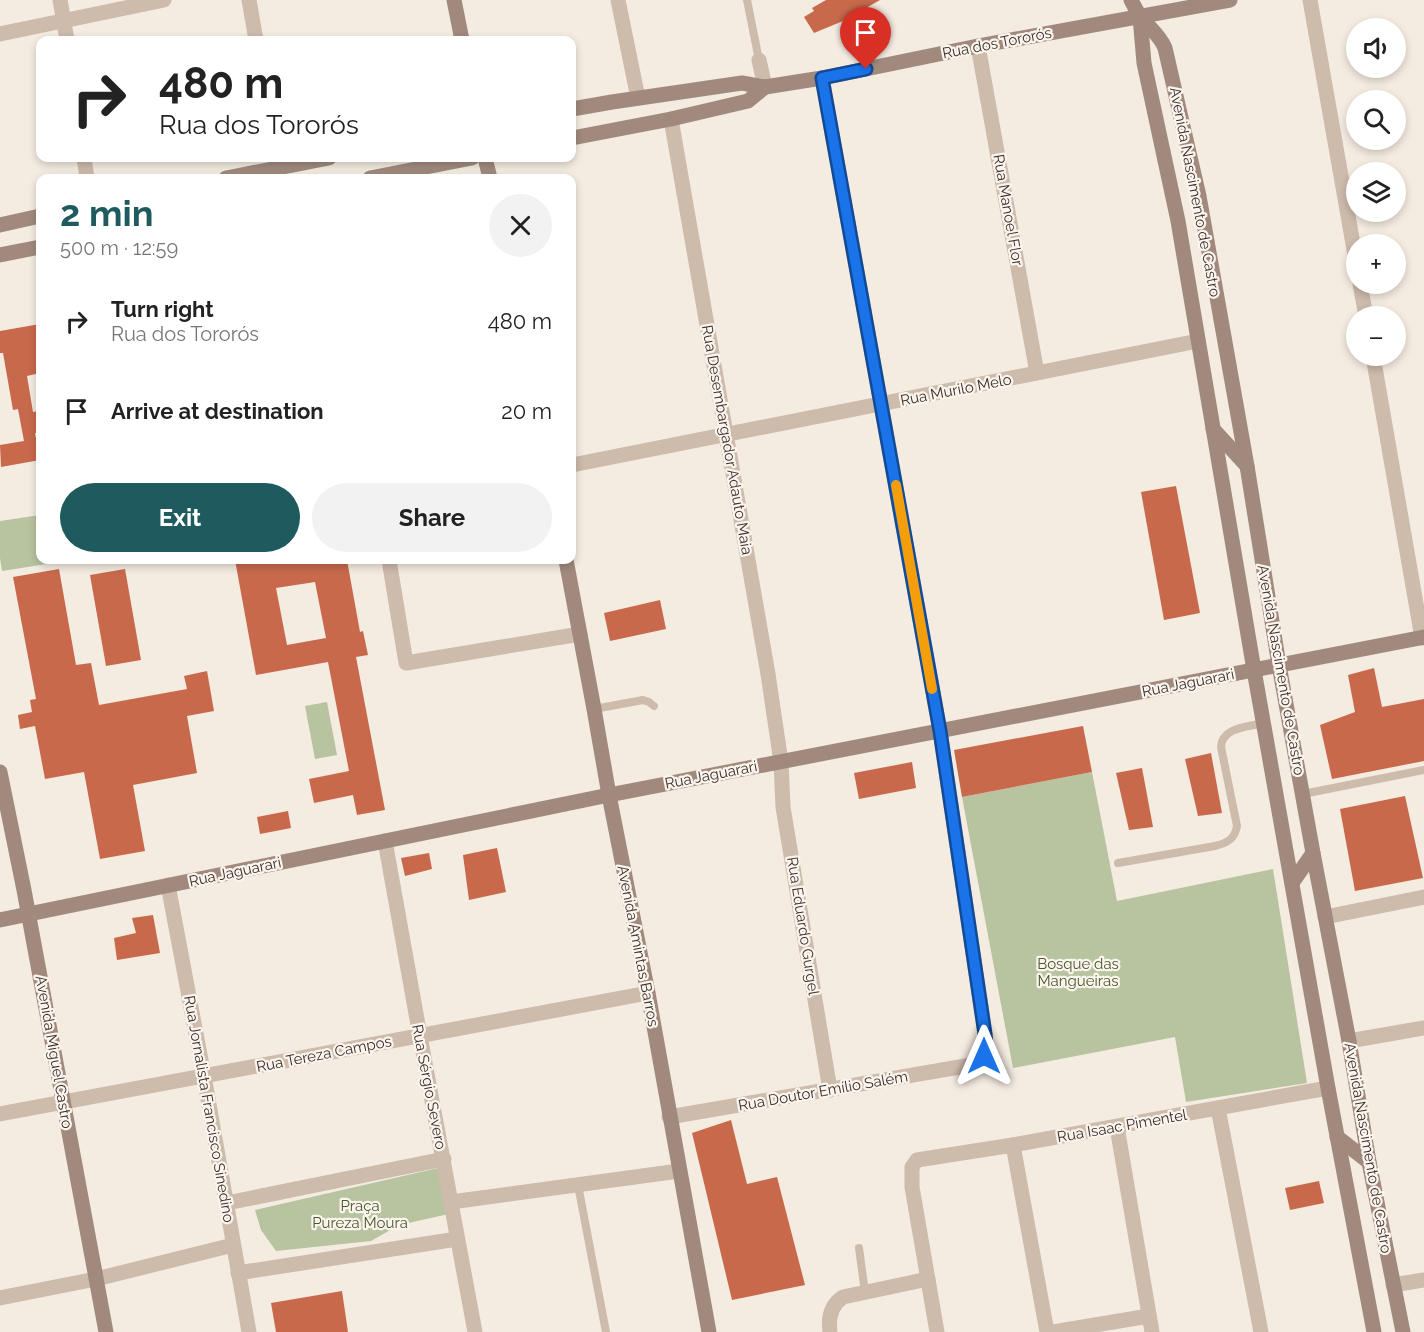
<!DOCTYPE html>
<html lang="en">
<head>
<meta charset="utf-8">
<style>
  body { margin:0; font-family:Raleway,sans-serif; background:#f2f2f2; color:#222; height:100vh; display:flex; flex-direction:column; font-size:22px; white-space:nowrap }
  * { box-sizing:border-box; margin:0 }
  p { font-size:20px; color:#767676 }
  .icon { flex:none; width:33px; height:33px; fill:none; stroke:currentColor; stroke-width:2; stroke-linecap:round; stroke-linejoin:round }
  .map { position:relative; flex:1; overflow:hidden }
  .sheet { position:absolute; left:36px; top:174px; width:540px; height:390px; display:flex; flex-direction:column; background:#fff; border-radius:12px; box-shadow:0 3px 9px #0003 }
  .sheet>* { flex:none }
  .guide { position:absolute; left:36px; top:36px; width:540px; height:126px; border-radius:12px; box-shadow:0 3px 9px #0003; background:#fff; color:#222; overflow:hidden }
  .fabs { position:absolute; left:1346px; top:18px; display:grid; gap:12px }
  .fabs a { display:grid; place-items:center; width:60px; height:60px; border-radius:50%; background:#fff; box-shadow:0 3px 9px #0003; font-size:30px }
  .pin { position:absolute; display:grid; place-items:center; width:51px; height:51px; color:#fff; margin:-62px -26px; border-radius:50% 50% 50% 0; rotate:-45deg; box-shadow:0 0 6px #0007 }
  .pin .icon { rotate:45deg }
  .me { position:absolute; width:66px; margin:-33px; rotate:0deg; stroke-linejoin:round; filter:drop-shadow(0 0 4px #0008) }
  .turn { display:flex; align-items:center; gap:21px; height:126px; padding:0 24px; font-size:27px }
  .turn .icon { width:78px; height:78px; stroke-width:2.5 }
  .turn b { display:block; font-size:42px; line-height:51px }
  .round { display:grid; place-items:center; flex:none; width:63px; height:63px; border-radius:32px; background:#f2f2f2 }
  .summary { display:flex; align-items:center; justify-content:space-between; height:102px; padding:0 24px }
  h1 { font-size:36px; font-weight:700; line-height:45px; color:#1f5a5e }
  .primary-button { display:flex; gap:12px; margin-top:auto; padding:12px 24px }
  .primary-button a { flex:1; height:69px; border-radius:36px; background:#1f5a5e; color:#fff; font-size:24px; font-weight:700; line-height:69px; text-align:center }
  .primary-button a+a { background:#f2f2f2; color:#222 }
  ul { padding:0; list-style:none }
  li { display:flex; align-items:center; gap:18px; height:90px; padding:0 24px }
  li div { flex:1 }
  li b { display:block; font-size:22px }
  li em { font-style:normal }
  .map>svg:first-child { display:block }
  .green { fill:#b8c4a0 }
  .building { fill:#c8694b; fill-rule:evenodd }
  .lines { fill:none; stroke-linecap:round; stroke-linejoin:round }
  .lane { stroke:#cdbbac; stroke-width:8 }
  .street { stroke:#cdbbac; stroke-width:15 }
  .secondary { stroke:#a18a7d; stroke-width:15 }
  .route-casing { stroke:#114b97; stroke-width:15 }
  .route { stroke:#1a73e8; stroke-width:10 }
  .slow { stroke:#f59e0b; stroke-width:10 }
  .labels { text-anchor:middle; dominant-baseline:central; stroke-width:4.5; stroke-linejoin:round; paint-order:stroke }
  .street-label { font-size:15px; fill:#3b302b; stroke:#fbf5ee }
  .park-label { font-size:15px; fill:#4a5a2e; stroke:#fbf5ee }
</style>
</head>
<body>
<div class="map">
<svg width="1424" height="1332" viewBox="0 0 1424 1332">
  <rect width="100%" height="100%" fill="#f4ebe1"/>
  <g class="green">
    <path d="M40,515v45h25l1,1 -64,10 -2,-13v-37z"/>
    <path d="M327,702l10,53 -22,4 -10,-53z"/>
    <path d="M1092,772l25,129 156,-32 34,214 -121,19 -11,-65 -162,31 -51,-271z"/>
    <path d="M438,1168l11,46 -50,11 -28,16 -95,10 -15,-21 -6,-20z"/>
  </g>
  <g class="building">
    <path d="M826,0h54l-37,21 -29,12 -10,-16 10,-6 -2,-3z"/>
    <path d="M40,324v49l-13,3 6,36 5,-1 2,12v10h-5l5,27 -39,7 -1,-22 24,-4 -6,-32 -5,1 -10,-57h-3v-22z"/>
    <path d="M1176,486l24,127 -36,7 -23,-128z"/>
    <path d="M235,560h36l1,2 14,-2h61l13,72 3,-1 5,24 -12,2 29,153 -28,5 -4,-20 -39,8 -5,-24 40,-8 -21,-109 -72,13zM315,582l11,56 -39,7 -11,-57z"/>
    <path d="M59,569l17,96 15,-2 8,42 88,-16 -3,-13 23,-5 7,40 -27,5 10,57 -64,12 12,66 -45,8 -16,-87 -39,7 -10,-53 -15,3 -2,-14 14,-3 -2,-12 6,-1 -23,-122z"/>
    <path d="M125,569l16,91 -35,6 -16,-91z"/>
    <path d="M660,600l6,29 -56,12 -6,-28z"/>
    <path d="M1374,668l8,39 42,-8v62l-92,18 -12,-54 35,-13 -7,-37z"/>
    <path d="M1083,726l9,46 -130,25 -8,-47z"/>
    <path d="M1211,753l11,60 -24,3 -13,-57z"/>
    <path d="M912,762l4,26 -57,11 -5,-26z"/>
    <path d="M1142,768l11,59 -24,3 -13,-57z"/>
    <path d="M1405,796l18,82 -68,13 -15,-82z"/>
    <path d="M288,811l3,17 -31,6 -3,-17z"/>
    <path d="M497,848l9,44 -37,8 -6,-45z"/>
    <path d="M429,853l3,16 -27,7 -4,-18z"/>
    <path d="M153,915l7,38 -43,7 -3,-22 22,-5 -4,-15z"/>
    <path d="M731,1120l16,64 30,-7 28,108 -73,15 -40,-167z"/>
    <path d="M1319,1181l5,22 -34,7 -5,-22z"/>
    <path d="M342,1291l6,41h-72l-5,-29z"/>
  </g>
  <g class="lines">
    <g class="lane">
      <path d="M747,0l12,60"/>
      <path d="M594,709l49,-9 6,2 5,4"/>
      <path d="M1303,794l121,-24"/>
      <path d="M1118,863l97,-17c12,-3 20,-7 22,-20l-16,-79c1,-20 27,-20 43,-24"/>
      <path d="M578,1185l28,147"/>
      <path d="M859,1248l6,44"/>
    </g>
    <g class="street">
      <path d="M60,0l7,40"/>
      <path d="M249,0l7,40"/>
      <path d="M618,0l20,98"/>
      <path d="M1310,0l46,261"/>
      <path d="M0,34l164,-34"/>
      <path d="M978,46l59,327"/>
      <path d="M759,60l6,27"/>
      <path d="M671,119l97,555 13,88 2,45 47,283"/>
      <path d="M84,158l3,20"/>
      <path d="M1360,284l6,32"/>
      <path d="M1373,356l49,282"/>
      <path d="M572,465l626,-124"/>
      <path d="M389,560l17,103 174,-29"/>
      <path d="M385,841c29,164 59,327 90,491"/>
      <path d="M168,885l36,191 45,256"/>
      <path d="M1325,917l99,-20"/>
      <path d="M1349,1041l75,-13"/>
      <path d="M1218,1108l43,224"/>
      <path d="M0,1114l648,-121"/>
      <path d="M669,1117l308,-53c11,-6 9,-19 8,-30l-45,-303 -118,-653"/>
      <path d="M1117,1127l35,205"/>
      <path d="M1013,1145l34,187"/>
      <path d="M451,1202l228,-31"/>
      <path d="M227,1203l217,-44"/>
      <path d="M238,1273l219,-34"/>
      <path d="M1393,1285l31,-5"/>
      <path d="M0,1298l96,-19 137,-34"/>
      <path d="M830,1332c-2,-14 1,-27 13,-35l85,-18"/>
      <path d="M937,1332l-25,-145v-20l5,-7 96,-15 315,-57"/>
      <path d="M1053,1332l96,-16"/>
    </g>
    <g class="secondary">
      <path d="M454,0l8,40"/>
      <path d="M1131,0c3,6 6,12 10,17 9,12 18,17 24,31l34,148 48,270 32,199 34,188 36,188 20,121 34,170"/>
      <path d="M1140,17l4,46 34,158 76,449 74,418 46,244"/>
      <path d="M572,109l40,-7 130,-19 23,4 57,-9 156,-32 252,-46"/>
      <path d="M572,138l99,-19 77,-18 17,-14"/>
      <path d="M485,158l5,20"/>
      <path d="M226,178l103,-20"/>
      <path d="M370,178l102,-20"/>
      <path d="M0,225l40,-9"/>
      <path d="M0,255l40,-8"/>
      <path d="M1213,429l34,37"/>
      <path d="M566,560l28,149 15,86 39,198 61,339"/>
      <path d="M0,772l24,118 82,442"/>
      <path d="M1292,883l21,-30"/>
      <path d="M0,920l609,-125 815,-158"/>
      <path d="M1337,1137l32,25"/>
    </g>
  </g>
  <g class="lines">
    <g class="route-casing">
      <path id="route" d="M866,69l-44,9 118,653 45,303 1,12 -2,10"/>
    </g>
    <use href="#route" class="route"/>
    <path class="slow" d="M896,485l36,204"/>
  </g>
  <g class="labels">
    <g class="street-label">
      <text transform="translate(997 43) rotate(-11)">Rua dos Tororós</text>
      <text transform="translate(1195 192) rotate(79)">Avenida Nascimento de Castro</text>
      <text transform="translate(1008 210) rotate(80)">Rua Manoel Flor</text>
      <text transform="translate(956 390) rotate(-11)">Rua Murilo Melo</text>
      <text transform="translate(727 440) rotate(80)">Rua Desembargador Adauto Maia</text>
      <text transform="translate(1281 670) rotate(80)">Avenida Nascimento de Castro</text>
      <text transform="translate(1188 683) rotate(-11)">Rua Jaguarari</text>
      <text transform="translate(711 775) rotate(-11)">Rua Jaguarari</text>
      <text transform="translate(235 872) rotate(-12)">Rua Jaguarari</text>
      <text transform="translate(803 926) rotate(81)">Rua Eduardo Gurgel</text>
      <text transform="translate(638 946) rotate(79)">Avenida Amintas Barros</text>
      <text transform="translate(54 1052) rotate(80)">Avenida Miguel Castro</text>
      <text transform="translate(324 1054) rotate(-11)">Rua Tereza Campos</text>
      <text transform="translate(429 1087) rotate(79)">Rua Sérgio Severo</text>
      <text transform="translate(823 1091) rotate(-10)">Rua Doutor Emílio Salém</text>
      <text transform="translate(209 1109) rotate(80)">Rua Jornalista Francisco Sinedino</text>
      <text transform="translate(1122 1126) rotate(-10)">Rua Isaac Pimentel</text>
      <text transform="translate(1368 1148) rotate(80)">Avenida Nascimento de Castro</text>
    </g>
    <g class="park-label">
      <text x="1078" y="964">Bosque das<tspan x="1078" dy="17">Mangueiras</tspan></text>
      <text x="360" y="1206">Praça<tspan x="360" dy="17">Pureza Moura</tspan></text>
    </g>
  </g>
</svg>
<div class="fabs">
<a><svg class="icon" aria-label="sound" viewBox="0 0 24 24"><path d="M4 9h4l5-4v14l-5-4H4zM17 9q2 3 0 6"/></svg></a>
<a><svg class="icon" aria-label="search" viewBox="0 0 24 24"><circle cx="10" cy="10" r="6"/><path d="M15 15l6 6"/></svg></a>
<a><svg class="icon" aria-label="layers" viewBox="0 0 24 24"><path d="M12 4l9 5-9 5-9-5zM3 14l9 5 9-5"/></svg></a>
<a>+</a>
<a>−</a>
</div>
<div class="pin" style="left:866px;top:69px;background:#d93025"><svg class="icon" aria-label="arrive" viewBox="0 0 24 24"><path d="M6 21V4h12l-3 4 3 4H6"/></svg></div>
<svg class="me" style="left:984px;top:1056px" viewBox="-20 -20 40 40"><path d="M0-17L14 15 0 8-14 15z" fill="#1a73e8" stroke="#fff" stroke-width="4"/></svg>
<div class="guide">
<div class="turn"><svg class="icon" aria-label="right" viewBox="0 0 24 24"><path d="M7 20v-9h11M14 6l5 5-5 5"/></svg><div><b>480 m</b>Rua dos Tororós</div></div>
</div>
<section class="sheet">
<div class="summary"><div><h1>2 min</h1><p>500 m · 12:59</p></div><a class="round"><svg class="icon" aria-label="close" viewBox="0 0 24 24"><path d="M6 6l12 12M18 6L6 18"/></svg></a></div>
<ul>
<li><svg class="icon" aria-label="right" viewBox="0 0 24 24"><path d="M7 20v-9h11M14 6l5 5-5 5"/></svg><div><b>Turn right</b><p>Rua dos Tororós</p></div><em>480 m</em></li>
<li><svg class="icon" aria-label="arrive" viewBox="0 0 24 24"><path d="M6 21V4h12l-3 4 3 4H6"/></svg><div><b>Arrive at destination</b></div><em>20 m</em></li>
</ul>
<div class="primary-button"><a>Exit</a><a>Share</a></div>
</section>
</div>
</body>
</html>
